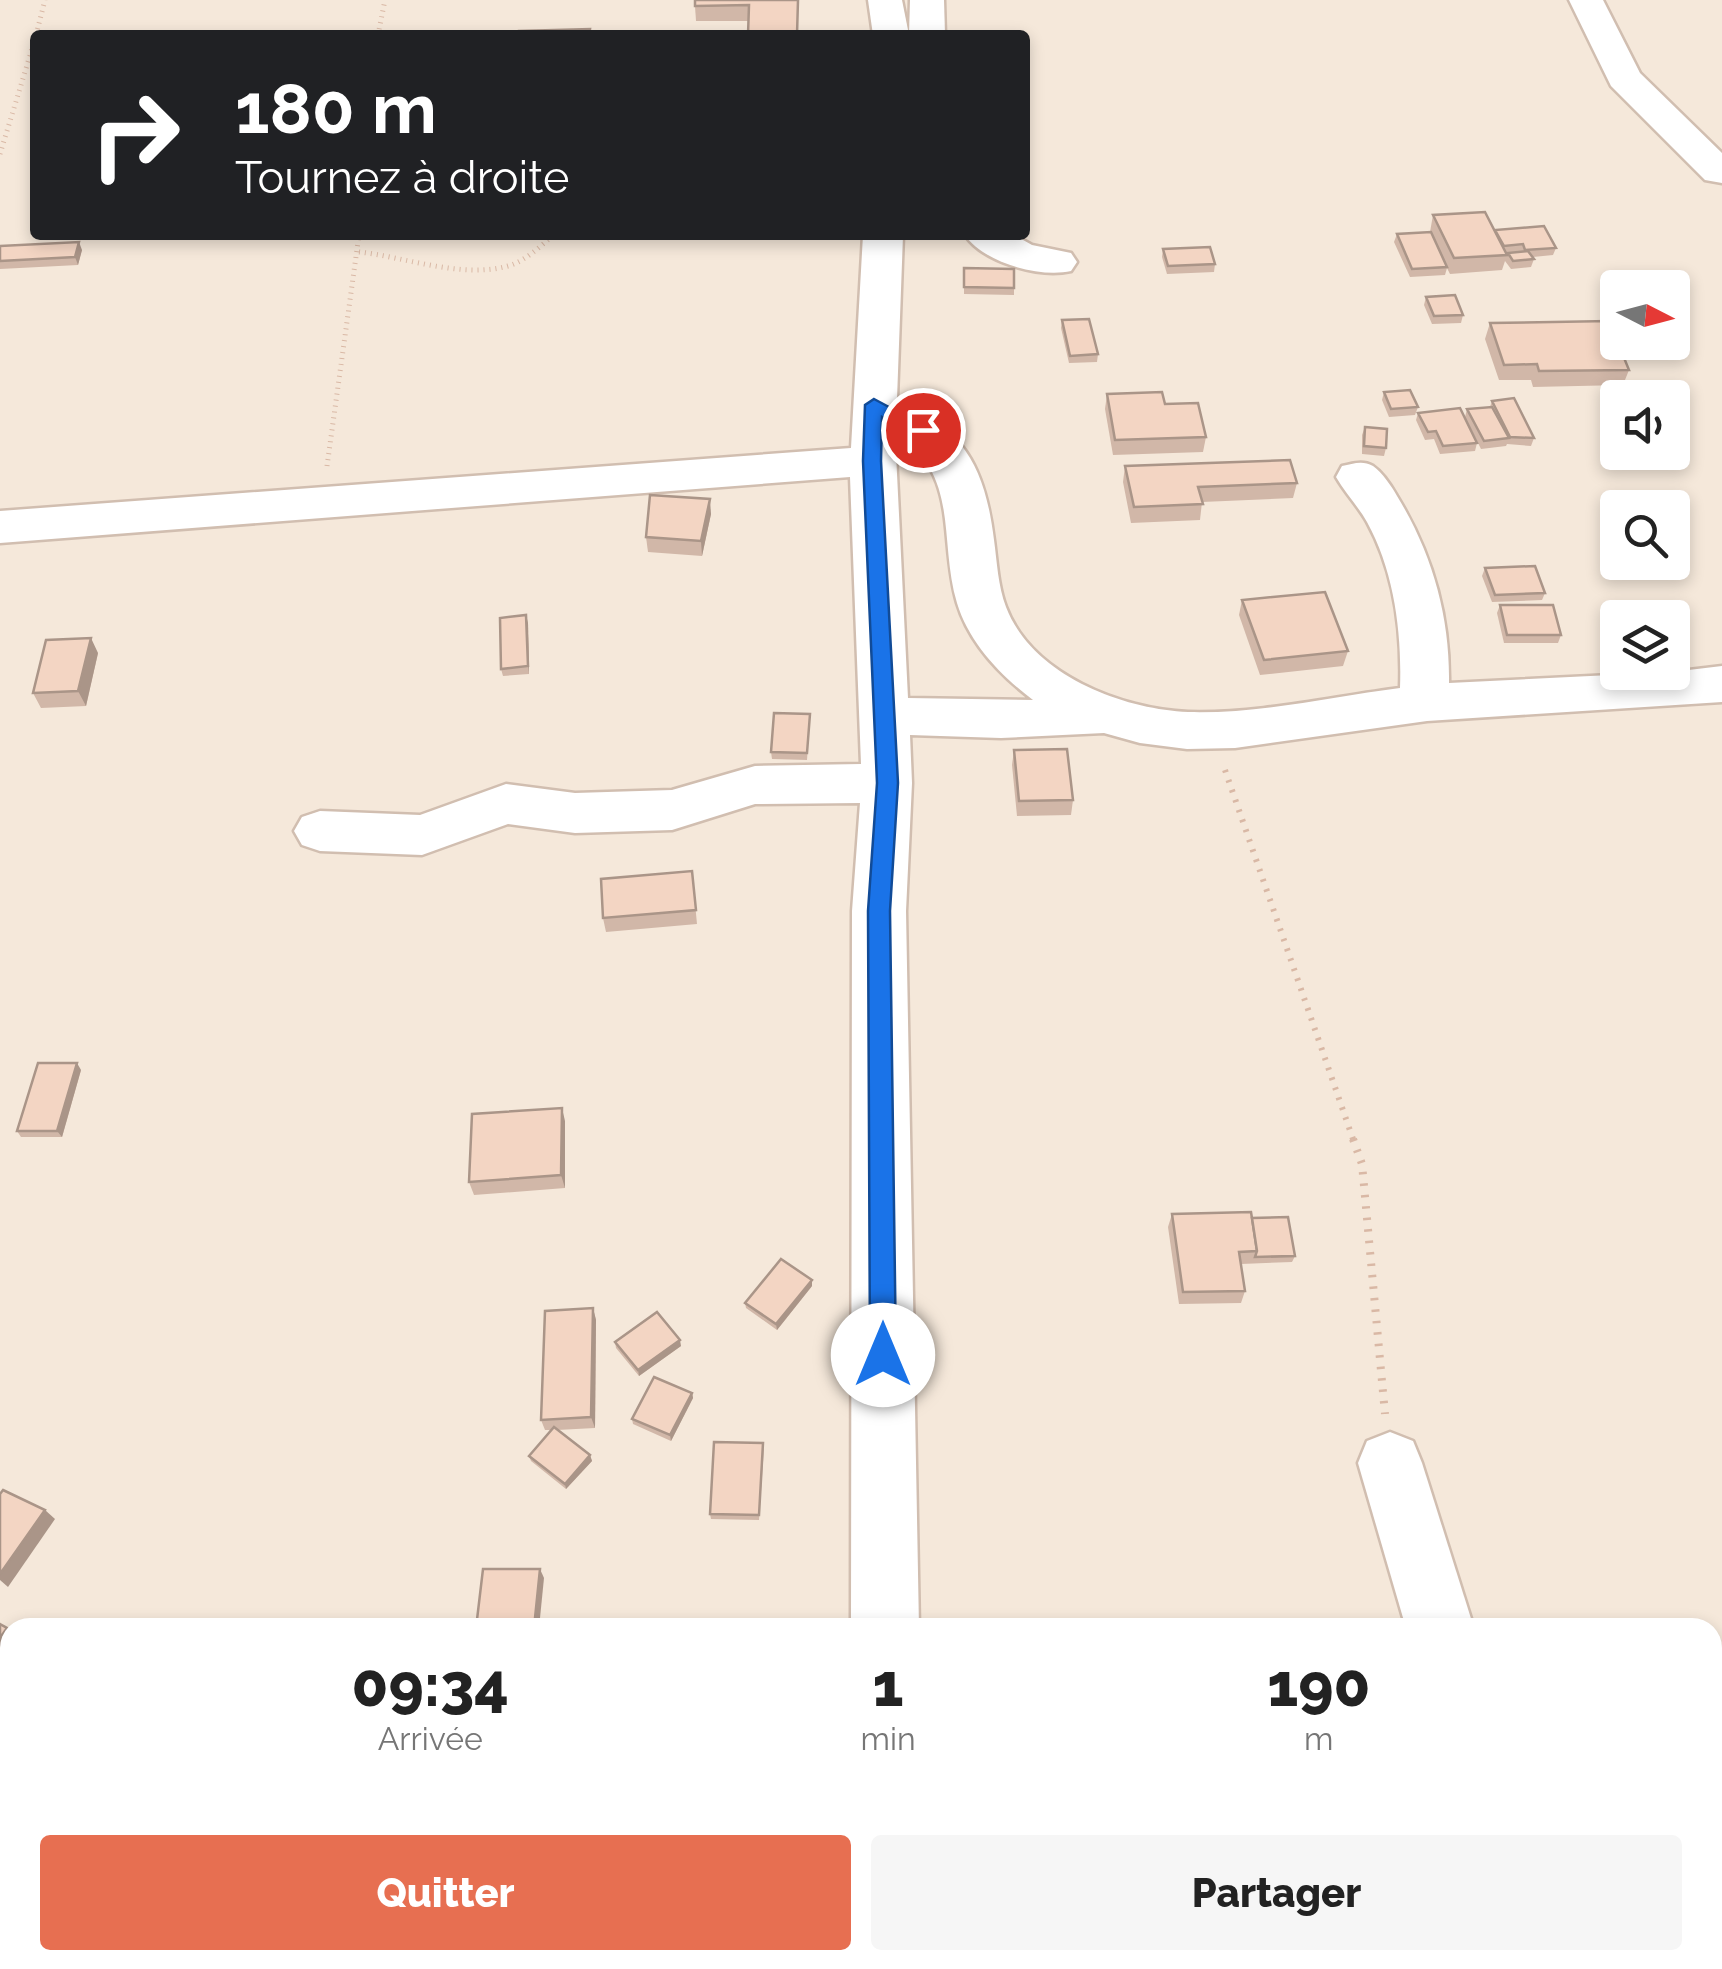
<!DOCTYPE html>
<html lang="fr">
<head>
<meta charset="utf-8">
<style>
  body { margin:0; font-family:Raleway,sans-serif; background:#f6f6f6; color:#222; height:100vh; display:flex; flex-direction:column; font-size:38px; white-space:nowrap }
  * { box-sizing:border-box; margin:0 }
  p { font-size:32px; color:#767676 }
  .icon { flex:none; width:55px; height:55px; fill:none; stroke:currentColor; stroke-width:2; stroke-linecap:round; stroke-linejoin:round }
  .map { position:relative; flex:1; overflow:hidden }
  .drawer { position:absolute; left:0px; top:1618px; width:1722px; height:352px; display:flex; flex-direction:column; background:#fff; border-radius:30px 30px 0 0; box-shadow:0 5px 15px #0003 }
  .drawer>* { flex:none }
  .hud { position:absolute; left:30px; top:30px; width:1000px; height:210px; border-radius:10px; box-shadow:0 5px 15px #0003; background:#202124; color:#fff; overflow:hidden }
  .needle { width:65px; rotate:96deg }
  .buttons { position:absolute; left:1600px; top:270px; display:grid; gap:20px }
  .buttons a { display:grid; place-items:center; width:90px; height:90px; border-radius:10px; background:#fff; box-shadow:0 5px 15px #0003; font-size:50px }
  .pin { position:absolute; display:grid; place-items:center; width:85px; height:85px; color:#fff; margin:-42px; border:5px solid #fff; border-radius:50%; box-shadow:0 2px 10px #0007 }
  .me { position:absolute; width:110px; margin:-55px; rotate:0deg; stroke-linejoin:round; filter:drop-shadow(0 0 8px #0008) }
  .turn { display:flex; align-items:center; gap:35px; height:210px; padding:0 40px; font-size:45px }
  .turn .icon { width:130px; height:130px; stroke-width:2.5 }
  .turn b { display:block; font-size:70px; line-height:85px }
  .eta { display:flex; justify-content:space-evenly; align-items:center; height:170px; text-align:center }
  .eta b { font-size:60px; font-weight:800; line-height:70px }
  .action { display:flex; gap:20px; margin-top:auto; padding:20px 40px }
  .action a { flex:1; height:115px; border-radius:10px; background:#e76f51; color:#fff; font-size:40px; font-weight:800; line-height:115px; text-align:center }
  .action a+a { background:#f6f6f6; color:#222 }
  .map>svg:first-child { display:block }
  .residential { fill:#f5e8da; fill-rule:evenodd }
  .lines { fill:none; stroke-linecap:round; stroke-linejoin:round }
  .minor-casing { stroke:#d1beb0; stroke-width:5 }
  .path-far2 { stroke:#d9b8a5; stroke-width:5; stroke-dasharray:1 5; stroke-linecap:butt }
  .path-far1 { stroke:#d9b8a5; stroke-width:6; stroke-dasharray:2.5 8; stroke-linecap:butt }
  .path { stroke:#d9b8a5; stroke-width:8; stroke-dasharray:2.5 9; stroke-linecap:butt }
  .minor { fill:#fff; fill-rule:evenodd }
  .wall { fill:#d1b7a8 }
  .shaded-wall { fill:#aa9588 }
  .building { fill:#f3d5c3; stroke:#aa9588; stroke-width:2.5 }
  .route { fill:#1a73e8; stroke:#114b97; stroke-width:2.5 }
</style>
</head>
<body>
<div class="map">
<svg width="1722" height="1969" viewBox="0 0 1722 1969">
  <rect width="100%" height="100%" fill="#fdf6ec"/>
  <path class="residential" d="M0,0h1722v1969h-1722zM35,35h990v200h-990zM1618,288h54v54h-54zM1618,398h54v54h-54zM1618,508h54v54h-54zM1618,618h54v54h-54zM10,1628h1702v332h-1702z"/>
  <g class="lines">
    <g class="minor-casing">
      <g id="minor">
        <path d="M868,0h34l7,35h-36z"/>
        <path d="M910,0h34l1,35h-36z"/>
        <path d="M1569,0h34l37,73 82,80v30l-17,-3 -94,-94z"/>
        <path d="M863,235h40l-6,164c67,30 88,68 97,141 3,22 4,46 12,67 26,68 116,102 182,105 71,2 142,-15 212,-24 2,-56 -6,-117 -33,-166 -9,-16 -22,-29 -31,-45l6,-11c11,-2 20,-6 31,0 9,6 19,21 24,30 35,57 53,120 52,187l223,-11 50,-6v36l-295,19 -192,27 -48,1 -47,-6 -36,-10 -103,5 -91,-3 2,48 -6,128 13,717h-68l1,-717 8,-108 -105,1 -83,26 -97,3 -67,-9 -86,31 -102,-4 -18,-6 -8,-14 8,-14 18,-6 100,4 86,-31 69,9 97,-3 83,-24 106,-2 -11,-287 -850,66v-32l851,-63zM895,433c66,41 43,107 62,170 12,40 44,73 76,97l-125,-2z"/>
        <path d="M965,235h49l18,10 39,8 6,9 -6,9c-31,7 -87,-8 -106,-36z"/>
        <path d="M1390,1432l23,9 9,22 52,165h-68l-48,-165 9,-22z"/>
        <path d="M1722,1688v70l-10,2v-70z"/>
        <path d="M371,1960h101l-3,9h-102z"/>
        <path d="M856,1960h74l1,9h-76z"/>
        <path d="M1519,1960h74l4,9h-76z"/>
      </g>
    </g>
    <g class="path-far2">
      <path d="M36,35l9,-35"/>
      <path d="M378,35l7,-35"/>
      <path d="M0,154l35,-115"/>
      <path d="M359,252c46,5 103,27 149,14 18,-5 32,-20 46,-31"/>
      <path d="M327,466l32,-231"/>
    </g>
    <path class="path-far1" d="M1225,770l129,372"/>
    <g class="path">
      <path d="M1353,1139l9,25 23,250"/>
      <path d="M0,1863l10,8"/>
      <path d="M136,1960l14,9"/>
    </g>
    <use href="#minor" class="minor"/>
  </g>
  <g class="wall">
    <path d="M799,0l-51,21h-52l-1,-15z"/>
    <path d="M1433,215l62,15 61,18 -3,7 -20,2 1,2 -3,8 -20,2 -6,-8 -3,9 -52,4 -3,-6 -2,7 -35,2 -16,-35 3,-8 33,-2z"/>
    <path d="M0,246l82,4 -4,15 -78,4z"/>
    <path d="M1163,249l52,15 -1,8 -47,2 -5,-17z"/>
    <path d="M964,268l50,20v7l-50,-1z"/>
    <path d="M1426,297l37,18 -2,8 -29,1 -8,-19z"/>
    <path d="M1062,320l36,34 -1,8 -28,1 -8,-35z"/>
    <path d="M1490,323l139,47 -6,15 -90,2 -2,-7h-32l-14,-41z"/>
    <path d="M1384,392l34,15 -3,8 -26,2 -7,-17z"/>
    <path d="M1107,394l58,10 41,33 -3,15 -90,3 -8,-46z"/>
    <path d="M1492,401l42,37 -3,8 -24,-2 -1,2 -25,3 -16,-32 2,-8 23,-2z"/>
    <path d="M1418,413l59,30 -2,8 -35,3 -6,-15 -9,1 -9,-20z"/>
    <path d="M1365,427l21,21 -2,8 -22,-2v-19z"/>
    <path d="M1125,466l172,17 -4,15 -91,4 -2,18 -69,3 -8,-41z"/>
    <path d="M711,514l-9,42 -54,-4 -2,-15z"/>
    <path d="M1485,568l60,25 -3,7 -50,2 -10,-26z"/>
    <path d="M1242,600l106,51 -5,15 -83,9 -21,-60z"/>
    <path d="M1500,605l61,30 -3,8h-54l-7,-30z"/>
    <path d="M528,623l1,51 -26,2 -2,-7z"/>
    <path d="M98,653l-12,53 -45,2 -8,-15z"/>
    <path d="M810,714l-3,46 -35,-1 -1,-7z"/>
    <path d="M1014,750l59,50 -2,15 -54,1 -5,-51z"/>
    <path d="M692,871l5,53 -91,8 -3,-14z"/>
    <path d="M81,1070l-19,67h-41l-4,-6z"/>
    <path d="M565,1121v67l-91,7 -5,-13z"/>
    <path d="M1172,1214l80,4 43,38 -3,6 -51,2 4,27 -4,12 -62,1 -11,-77z"/>
    <path d="M812,1286l-35,44 -31,-22 -1,-5z"/>
    <path d="M593,1308l3,12 -1,108 -38,2 33,25 2,6 -26,28 -35,-28 -2,-5 22,-26h-6l-4,-10z"/>
    <path d="M615,1342l66,4 -42,30 -23,-28z"/>
    <path d="M692,1393l1,5 -22,43 -38,-17 -1,-5z"/>
    <path d="M764,1448l-5,72 -48,-1 -1,-5z"/>
  </g>
  <g class="shaded-wall">
    <path d="M79,242l3,8 -4,15 -3,-8z"/>
    <path d="M710,499l1,15 -9,42 -1,-15z"/>
    <path d="M526,615l2,8 1,51 -1,-8z"/>
    <path d="M91,638l7,15 -12,53 -8,-15z"/>
    <path d="M77,1063l4,7 -19,67 -5,-6z"/>
    <path d="M562,1108l3,13v67l-4,-13z"/>
    <path d="M812,1280v6l-35,44 -1,-6z"/>
    <path d="M593,1308l3,12 -1,108 -4,-11z"/>
    <path d="M680,1340l1,6 -42,30 -1,-6z"/>
    <path d="M692,1393l1,5 -22,43 -1,-6z"/>
    <path d="M590,1455l2,6 -26,28 -1,-5z"/>
    <path d="M45,1510l10,9 -47,68 -8,-7v-6z"/>
    <path d="M540,1569l4,9 -5,50h-5z"/>
    <path d="M7,1628l3,3v5l-10,13v-11z"/>
  </g>
  <g class="building">
    <path d="M695,0h103l-1,35h-49l1,-30 -54,1z"/>
    <path d="M590,29l-1,6h-70v-4z"/>
    <path d="M1485,212l22,43 -53,3 -21,-43z"/>
    <path d="M1544,226l12,22 -31,2 -2,-6 -19,2 -9,-16z"/>
    <path d="M1431,232l16,35 -35,2 -15,-35z"/>
    <path d="M79,242l-4,15 -75,4v-15z"/>
    <path d="M1210,247l5,17 -47,2 -5,-17z"/>
    <path d="M1528,251l6,8 -21,2 -5,-8z"/>
    <path d="M964,268l50,1v19l-50,-1z"/>
    <path d="M1455,295l8,20 -29,1 -8,-19z"/>
    <path d="M1089,319l9,35 -28,2 -8,-36z"/>
    <path d="M1609,321l20,49 -90,1 -2,-7 -33,1 -14,-42z"/>
    <path d="M1410,390l8,17 -27,2 -7,-17z"/>
    <path d="M1162,392l3,12 33,-1 8,34 -91,3 -8,-46z"/>
    <path d="M1514,398l20,40 -24,-1 -18,-36z"/>
    <path d="M1492,407l17,31 -25,3 -17,-32z"/>
    <path d="M1460,408l17,35 -34,3 -7,-15 -8,1 -10,-19z"/>
    <path d="M1365,427l22,2 -1,19 -22,-2z"/>
    <path d="M1290,460l7,23 -99,4 5,17 -69,3 -9,-41z"/>
    <path d="M650,495l60,4 -9,42 -55,-4z"/>
    <path d="M1535,566l10,27 -50,2 -10,-27z"/>
    <path d="M1325,592l23,59 -84,9 -22,-60z"/>
    <path d="M1500,605h53l8,30h-54z"/>
    <path d="M526,615l2,51 -27,3 -1,-51z"/>
    <path d="M91,638l-13,53 -45,2 13,-53z"/>
    <path d="M774,713l36,1 -3,39 -36,-1z"/>
    <path d="M1067,749l6,51 -54,1 -5,-51z"/>
    <path d="M692,871l4,39 -93,8 -2,-39z"/>
    <path d="M38,1063h39l-20,68h-40z"/>
    <path d="M562,1108l-1,67 -92,7 3,-68z"/>
    <path d="M1251,1212l6,39 -18,1 6,39 -62,1 -11,-78z"/>
    <path d="M1288,1217l7,39 -40,1 2,-6 -5,-33z"/>
    <path d="M781,1259l31,21 -36,44 -31,-21z"/>
    <path d="M593,1308l-2,109 -50,3 4,-109z"/>
    <path d="M657,1312l23,28 -42,30 -23,-28z"/>
    <path d="M654,1377l38,16 -22,42 -38,-16z"/>
    <path d="M554,1427l36,28 -25,29 -36,-28z"/>
    <path d="M714,1442l49,1 -4,72 -49,-1z"/>
    <path d="M3,1490l42,20 -45,64v-80z"/>
    <path d="M483,1569h57l-6,59h-58z"/>
    <path d="M0,1624l7,4 -7,10z"/>
  </g>
  <path class="route" d="M874,399l58,31 -9,6 -41,-19 -1,44 17,322 -8,128 6,444 -4,9 -9,3 -9,-3 -4,-9 -2,-444 9,-128 -14,-322 2,-56z"/>
</svg>
<div class="buttons">
<a><svg class="needle" viewBox="-14 -14 28 28"><path d="M0-13l5 13h-10z" fill="#e53935"/><path d="M0 13l5-13h-10z" fill="#767676"/></svg></a>
<a><svg class="icon" aria-label="sound" viewBox="0 0 24 24"><path d="M4 9h4l5-4v14l-5-4H4zM17 9q2 3 0 6"/></svg></a>
<a><svg class="icon" aria-label="search" viewBox="0 0 24 24"><circle cx="10" cy="10" r="6"/><path d="M15 15l6 6"/></svg></a>
<a><svg class="icon" aria-label="layers" viewBox="0 0 24 24"><path d="M12 4l9 5-9 5-9-5zM3 14l9 5 9-5"/></svg></a>
</div>
<div class="pin" style="left:923px;top:430px;background:#d93025"><svg class="icon" aria-label="arrive" viewBox="0 0 24 24"><path d="M6 21V4h12l-3 4 3 4H6"/></svg></div>
<svg class="me" style="left:883px;top:1355px" viewBox="-20 -20 40 40"><circle r="19" fill="#fff"/><path d="M0-13L10 11 0 6-10 11z" fill="#1a73e8"/></svg>
<div class="hud">
<div class="turn"><svg class="icon" aria-label="right" viewBox="0 0 24 24"><path d="M7 20v-9h11M14 6l5 5-5 5"/></svg><div><b>180 m</b>Tournez à droite</div></div>
</div>
<section class="drawer">
<div class="eta">
<div><b>09:34</b><p>Arrivée</p></div>
<div><b>1</b><p>min</p></div>
<div><b>190</b><p>m</p></div>
</div>
<div class="action"><a>Quitter</a><a>Partager</a></div>
</section>
</div>
</body>
</html>
